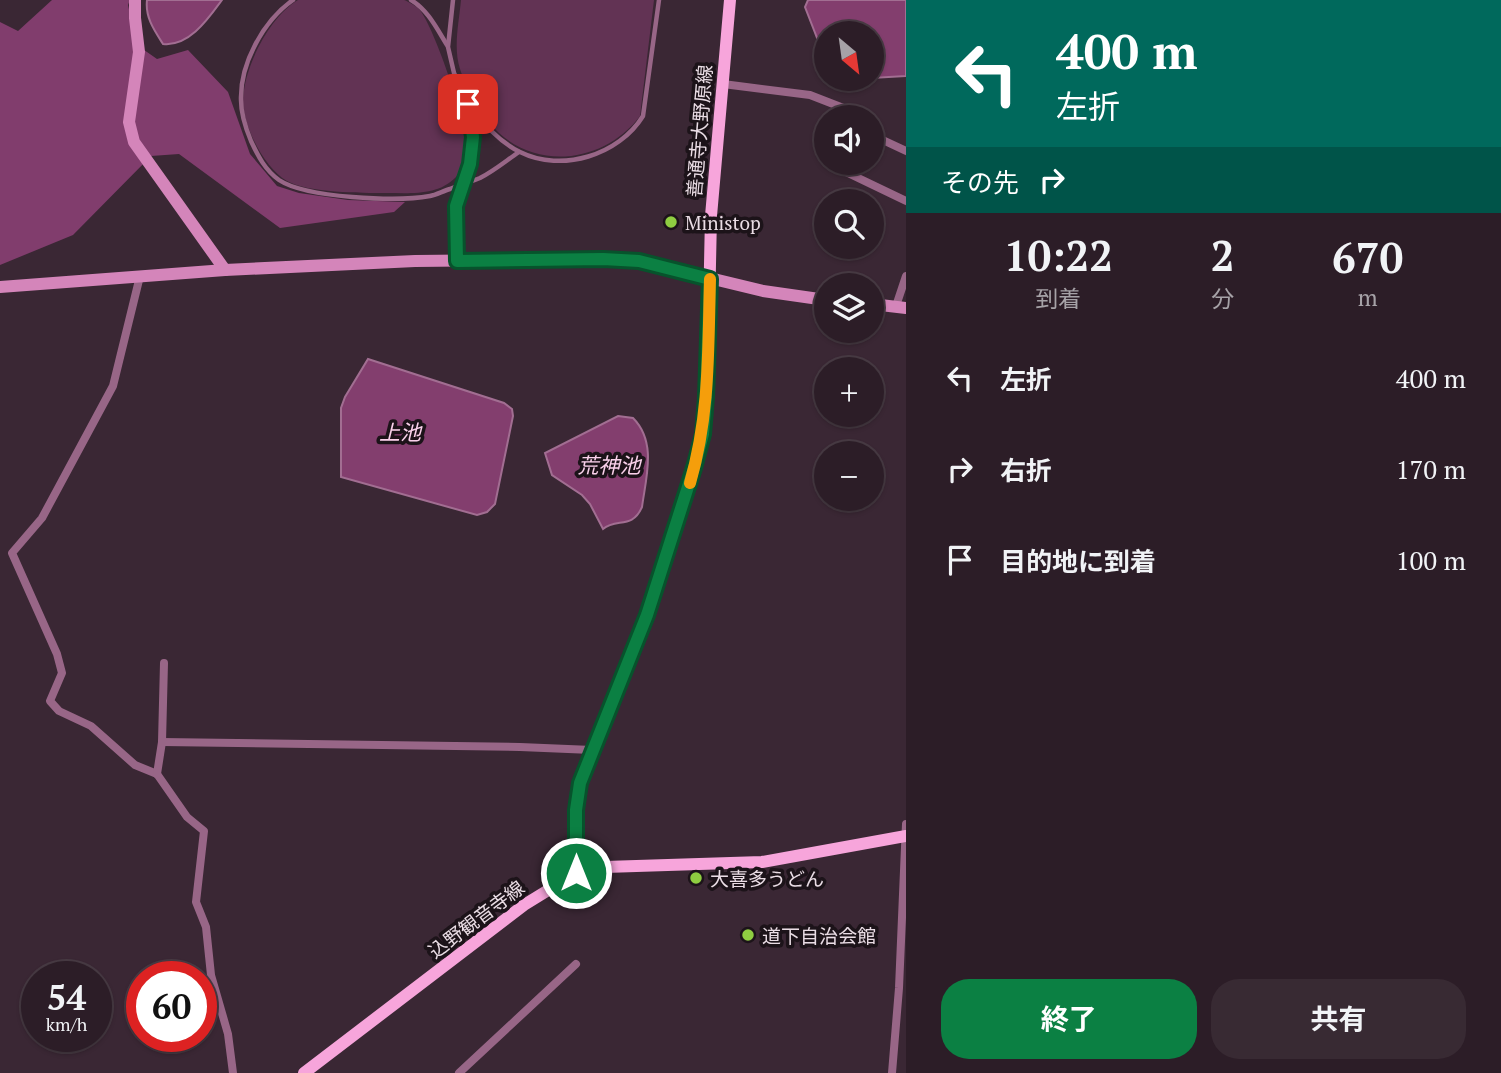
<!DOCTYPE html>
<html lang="ja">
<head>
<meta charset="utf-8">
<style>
  body { margin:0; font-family:"PT Serif","Noto Sans JP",serif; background:#382a33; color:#f1f3f6; height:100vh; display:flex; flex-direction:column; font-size:26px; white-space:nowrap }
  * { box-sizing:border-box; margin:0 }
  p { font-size:23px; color:#a6a2a7 }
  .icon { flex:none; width:38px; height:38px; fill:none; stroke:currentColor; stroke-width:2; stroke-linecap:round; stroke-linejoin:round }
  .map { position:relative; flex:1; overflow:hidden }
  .details { display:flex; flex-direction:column; background:#2c1d27; width:595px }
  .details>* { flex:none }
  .top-card { background:#00695c; color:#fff; overflow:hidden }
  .needle { width:46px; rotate:151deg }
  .fabs { position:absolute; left:814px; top:21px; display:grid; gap:14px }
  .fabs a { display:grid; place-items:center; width:70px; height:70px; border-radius:50%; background:#2c1d27; box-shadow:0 2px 5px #0004,0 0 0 2px #483b44; font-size:35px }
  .speed { position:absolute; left:21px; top:961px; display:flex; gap:14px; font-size:35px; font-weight:700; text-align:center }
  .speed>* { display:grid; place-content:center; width:91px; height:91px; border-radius:50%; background:#2c1d27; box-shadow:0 2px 5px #0004,0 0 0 2px #483b44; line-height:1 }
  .speed small { font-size:18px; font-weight:400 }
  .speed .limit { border:10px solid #d22; background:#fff; color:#111 }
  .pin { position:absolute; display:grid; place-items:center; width:60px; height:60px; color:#fff; margin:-30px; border-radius:14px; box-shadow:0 4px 10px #0006 }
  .me { position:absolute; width:77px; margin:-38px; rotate:0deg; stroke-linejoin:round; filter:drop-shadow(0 0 5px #0008) }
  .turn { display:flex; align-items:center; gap:24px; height:147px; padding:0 35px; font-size:32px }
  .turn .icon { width:91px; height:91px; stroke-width:2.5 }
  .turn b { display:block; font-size:49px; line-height:60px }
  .then { display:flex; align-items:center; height:66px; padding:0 35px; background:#0003; gap:14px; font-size:26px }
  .eta { display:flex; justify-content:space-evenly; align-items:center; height:119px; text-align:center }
  .eta b { font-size:42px; font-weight:700; line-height:49px }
  .primary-button { display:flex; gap:14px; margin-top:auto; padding:14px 35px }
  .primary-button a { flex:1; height:80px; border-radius:28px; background:#0b8043; color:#fff; font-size:28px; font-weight:700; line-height:80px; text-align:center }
  .primary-button a+a { background:#382a33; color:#f1f3f6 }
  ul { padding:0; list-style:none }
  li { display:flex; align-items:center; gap:21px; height:91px; padding:0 35px }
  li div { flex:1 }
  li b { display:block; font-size:26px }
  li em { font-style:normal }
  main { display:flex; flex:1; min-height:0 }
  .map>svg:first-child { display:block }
  .green { fill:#623354 }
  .forest { fill:#813d6d }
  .water { fill:#833e6e; stroke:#a26e92; stroke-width:2 }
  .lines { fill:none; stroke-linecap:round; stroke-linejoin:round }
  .lane { stroke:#986687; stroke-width:4.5 }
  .street { stroke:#986687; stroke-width:8 }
  .secondary { stroke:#d485ba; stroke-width:12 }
  .primary { stroke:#f7a5db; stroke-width:12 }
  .route-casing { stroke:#07532c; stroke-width:18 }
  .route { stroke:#0b8043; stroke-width:12 }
  .slow { stroke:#f59e0b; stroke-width:12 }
  .poi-dot { fill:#8fcd41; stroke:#1c1319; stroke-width:2.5 }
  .labels { text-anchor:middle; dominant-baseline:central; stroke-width:7; stroke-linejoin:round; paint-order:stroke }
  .street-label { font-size:19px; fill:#eadde5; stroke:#1c1319 }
  .poi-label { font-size:19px; fill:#eadde5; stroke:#1c1319; text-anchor:start }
  .water-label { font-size:21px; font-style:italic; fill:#fad1eb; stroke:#1c1319 }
</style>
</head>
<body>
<main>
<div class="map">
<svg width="906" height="1073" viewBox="0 0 906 1073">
  <rect width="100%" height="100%" fill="#3a2734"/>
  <g class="green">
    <path d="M298,0c27,0 53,0 80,0 8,0 19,0 26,0 4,1 11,6 14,8 15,14 50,119 49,140 -1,11 -3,20 -11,29 -18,19 -45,16 -70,16 -25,0 -78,0 -99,-12 -22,-13 -42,-51 -44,-77 -1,-34 26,-87 55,-104z"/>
    <path d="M461,0h193l-14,116c-33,44 -98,56 -141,17 -14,-13 -33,-45 -39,-64 -7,-21 -1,-47 1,-69z"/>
  </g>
  <path class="forest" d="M52,0h78l-2,5 9,40 20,14 31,-9 40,42 22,62 27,32 22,7 49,7 57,2 -11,10 -114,16 -101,-74 -28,2 -78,79 -73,30v-243l18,9z"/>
  <g class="water">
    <path d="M147,0h75c-14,19 -33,47 -59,44 -9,-14 -18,-27 -16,-44z"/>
    <path d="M808,0h98v76l-34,2v-45h-46v28l-21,-54z"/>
    <path d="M368,359l136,44 8,6 1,7 -18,88 -8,8 -10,3 -136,-38v-69l4,-11z"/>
    <path d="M618,416l15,2c24,24 13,59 9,89 -10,23 -26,10 -39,22l-13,-25 -8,-9 -30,-20 -7,-22z"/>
  </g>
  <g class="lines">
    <g class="lane">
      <path d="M293,0c-30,21 -53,64 -52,100 0,14 5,29 10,41 7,15 14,29 28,39 27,18 118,22 151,16 6,-1 13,-5 20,-7 9,-4 20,-7 30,-11 14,-7 27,-18 39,-26"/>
      <path d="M411,0c17,10 26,29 36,45"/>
      <path d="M453,0l-5,47 6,26 14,31 5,33 -3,27 -14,43 1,53"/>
      <path d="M468,104c14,18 31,38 52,48 42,21 99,3 123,-36l16,-116"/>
    </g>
    <g class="street">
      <path d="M723,84l87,11 36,14 -3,8"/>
      <path d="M872,135l34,16"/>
      <path d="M827,163l79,38"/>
      <path d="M140,276l-27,110 -71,132 -30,35 45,101 5,19 -12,28 9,10 32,15 44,39 22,9 30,43 17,14 -8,71 10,25 5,48 17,59 5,39"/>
      <path d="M896,306l10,-30"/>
      <path d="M162,742l358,5 72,3"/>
      <path d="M157,774l5,-32 2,-79"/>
      <path d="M459,1073l117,-109"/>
      <path d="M892,1073l7,-85 7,-164"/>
    </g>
    <g class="secondary">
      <path d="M135,0v18l4,34 -10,70 5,20 91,128"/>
      <path d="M0,287l225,-17 190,-9 188,-2 36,2 124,30 63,9"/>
      <path d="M872,304l34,4"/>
    </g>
    <g class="primary">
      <path d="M576,873v-63l4,-27 67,-168 30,-91 26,-90 5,-74 3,-144 19,-216"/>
      <path d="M304,1073l220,-168 52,-32 29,-6 157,-5 144,-26"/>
    </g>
  </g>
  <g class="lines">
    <g class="route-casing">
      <path id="route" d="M468,104l5,33 -3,27 -14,42 1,55 146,-2 36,2 71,18 -4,118 -3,37 -9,34 -47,147 -67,168 -4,27v63"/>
    </g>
    <use href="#route" class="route"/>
    <path class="slow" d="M690,483c20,-69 18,-133 20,-204"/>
  </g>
  <g class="poi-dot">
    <circle cx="671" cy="222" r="7"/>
    <circle cx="696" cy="878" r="7"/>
    <circle cx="748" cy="935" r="7"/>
  </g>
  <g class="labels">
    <g class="street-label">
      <text transform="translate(699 131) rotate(-85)">善通寺大野原線</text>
      <text transform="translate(476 919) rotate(-37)">込野観音寺線</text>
    </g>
    <g class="poi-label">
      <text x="685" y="222">Ministop</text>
      <text x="710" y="878">大喜多うどん</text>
      <text x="762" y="935">道下自治会館</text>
    </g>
    <g class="water-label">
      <text x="400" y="432">上池</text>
      <text x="609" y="465">荒神池</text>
    </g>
  </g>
</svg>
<div class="fabs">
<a><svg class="needle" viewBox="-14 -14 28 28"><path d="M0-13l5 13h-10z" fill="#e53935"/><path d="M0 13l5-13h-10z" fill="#a6a2a7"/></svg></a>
<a><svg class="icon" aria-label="sound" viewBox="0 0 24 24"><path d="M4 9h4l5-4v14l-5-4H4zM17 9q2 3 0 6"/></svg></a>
<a><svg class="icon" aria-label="search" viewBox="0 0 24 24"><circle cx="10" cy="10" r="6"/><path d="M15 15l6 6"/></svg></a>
<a><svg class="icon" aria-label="layers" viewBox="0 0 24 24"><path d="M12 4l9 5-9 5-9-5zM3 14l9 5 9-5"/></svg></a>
<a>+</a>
<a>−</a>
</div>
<div class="speed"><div>54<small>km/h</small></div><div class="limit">60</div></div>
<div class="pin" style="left:468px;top:104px;background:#d93025"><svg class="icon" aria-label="arrive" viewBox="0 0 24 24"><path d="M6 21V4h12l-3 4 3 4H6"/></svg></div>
<svg class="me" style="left:576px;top:873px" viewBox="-20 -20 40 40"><circle r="17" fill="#0b8043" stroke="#fff" stroke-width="3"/><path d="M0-11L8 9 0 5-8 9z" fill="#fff"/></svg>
</div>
<section class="details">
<div class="top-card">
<div class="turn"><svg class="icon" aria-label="left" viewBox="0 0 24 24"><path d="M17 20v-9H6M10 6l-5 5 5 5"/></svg><div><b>400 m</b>左折</div></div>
<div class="then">その先<svg class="icon" aria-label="right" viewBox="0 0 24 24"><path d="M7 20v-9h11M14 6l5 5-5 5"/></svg></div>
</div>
<div class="eta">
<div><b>10:22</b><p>到着</p></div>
<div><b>2</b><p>分</p></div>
<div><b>670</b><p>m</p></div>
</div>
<ul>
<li><svg class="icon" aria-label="left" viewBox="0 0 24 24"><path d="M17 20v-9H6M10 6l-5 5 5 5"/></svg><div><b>左折</b></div><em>400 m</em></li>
<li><svg class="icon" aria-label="right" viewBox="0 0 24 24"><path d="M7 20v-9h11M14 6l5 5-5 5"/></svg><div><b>右折</b></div><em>170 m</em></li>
<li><svg class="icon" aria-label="arrive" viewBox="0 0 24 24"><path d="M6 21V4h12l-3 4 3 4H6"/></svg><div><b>目的地に到着</b></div><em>100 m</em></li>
</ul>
<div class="primary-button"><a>終了</a><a>共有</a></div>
</section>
</main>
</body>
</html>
